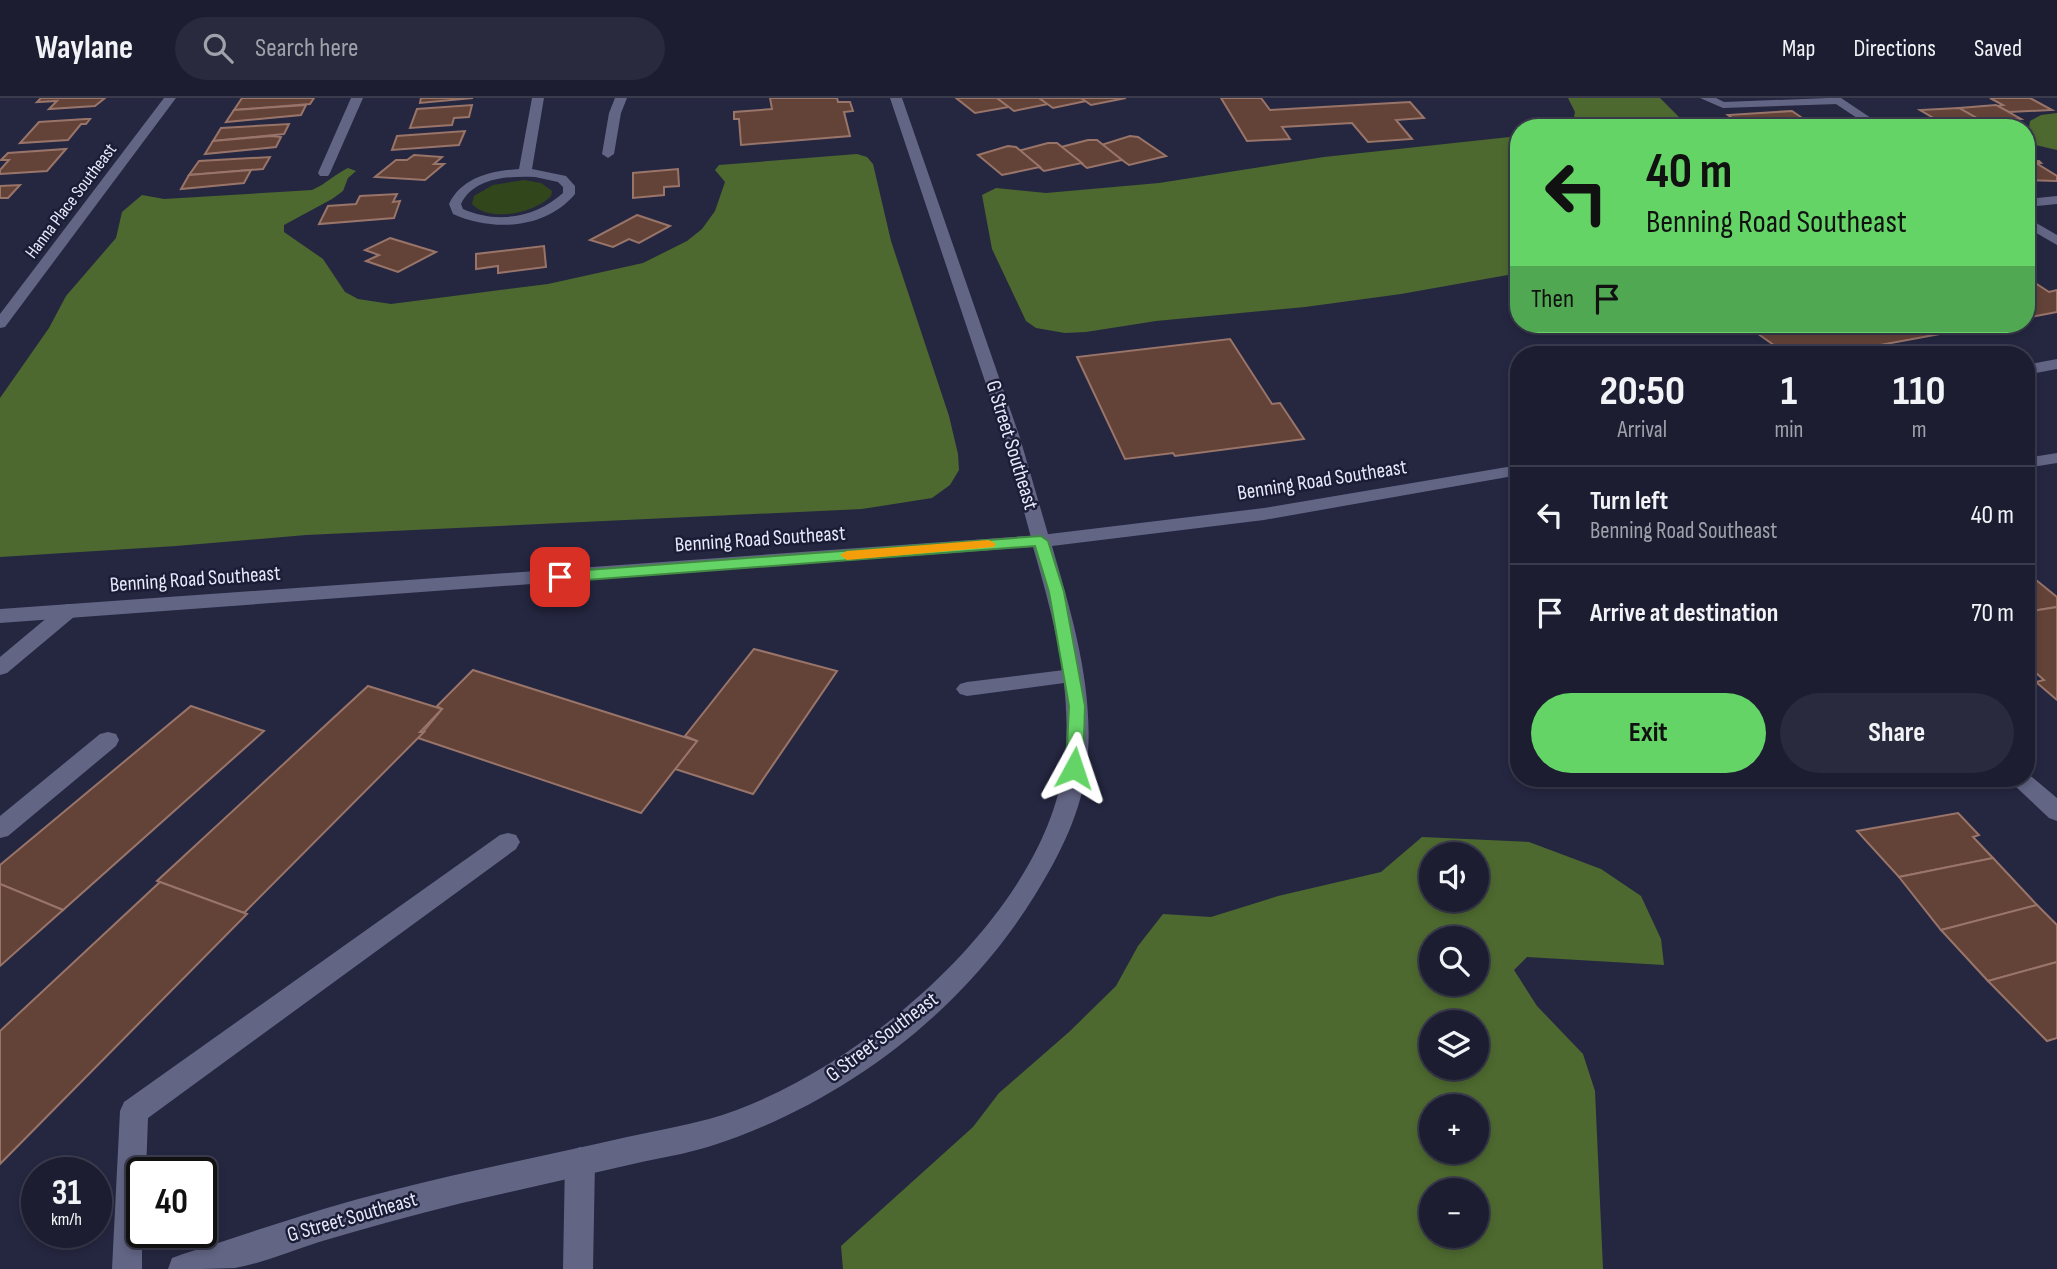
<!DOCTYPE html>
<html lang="en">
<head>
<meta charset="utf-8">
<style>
  body { margin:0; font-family:"Sofia Sans Condensed",sans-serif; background:#292a3d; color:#f1f3f6; height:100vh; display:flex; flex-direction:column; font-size:26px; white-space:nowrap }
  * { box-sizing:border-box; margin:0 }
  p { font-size:23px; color:#a0a2ab }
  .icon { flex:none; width:38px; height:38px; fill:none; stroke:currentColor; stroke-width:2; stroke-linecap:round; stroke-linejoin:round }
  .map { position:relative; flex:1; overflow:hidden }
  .sheet { position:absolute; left:1510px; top:248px; width:525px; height:441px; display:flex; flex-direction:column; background:#1c1d31; border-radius:28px; box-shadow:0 4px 10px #0003,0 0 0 2px #3a3b4d }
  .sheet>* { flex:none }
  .top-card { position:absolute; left:1510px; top:21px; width:525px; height:214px; border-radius:28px; box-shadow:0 4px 10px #0003,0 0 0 2px #3a3b4d; background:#65d467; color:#111; overflow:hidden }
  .fabs { position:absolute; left:1419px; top:744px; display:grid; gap:14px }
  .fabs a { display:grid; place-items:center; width:70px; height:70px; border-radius:50%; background:#1c1d31; box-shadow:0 4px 10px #0003,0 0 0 2px #3a3b4d; font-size:35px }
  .speed { position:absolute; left:21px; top:1059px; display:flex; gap:14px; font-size:35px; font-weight:700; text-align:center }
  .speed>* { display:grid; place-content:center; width:91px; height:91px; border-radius:50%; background:#1c1d31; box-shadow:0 4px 10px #0003,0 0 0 2px #3a3b4d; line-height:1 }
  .speed small { font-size:18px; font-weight:400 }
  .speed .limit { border:4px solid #111; border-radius:10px; background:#fff; color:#111 }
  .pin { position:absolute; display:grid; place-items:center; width:60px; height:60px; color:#fff; margin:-30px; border-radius:14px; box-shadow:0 4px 10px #0006 }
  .me { position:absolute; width:77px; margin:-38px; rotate:5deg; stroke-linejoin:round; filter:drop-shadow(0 0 5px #0008) }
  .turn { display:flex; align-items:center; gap:24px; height:147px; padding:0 21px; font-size:32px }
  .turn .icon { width:91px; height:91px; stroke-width:2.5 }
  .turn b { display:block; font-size:49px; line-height:60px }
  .then { display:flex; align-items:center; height:66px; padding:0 21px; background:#0003; gap:14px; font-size:26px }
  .eta { display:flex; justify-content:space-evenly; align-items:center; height:119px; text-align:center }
  .eta b { font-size:42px; font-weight:700; line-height:49px }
  .primary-button { display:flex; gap:14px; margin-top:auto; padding:14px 21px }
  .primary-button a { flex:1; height:80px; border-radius:42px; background:#65d467; color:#111; font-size:28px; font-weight:700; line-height:80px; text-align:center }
  .primary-button a+a { background:#292a3d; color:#f1f3f6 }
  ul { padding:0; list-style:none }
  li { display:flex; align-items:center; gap:21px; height:98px; padding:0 21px; border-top:2px solid #3a3b4d }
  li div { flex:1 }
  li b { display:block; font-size:26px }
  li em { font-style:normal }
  header { display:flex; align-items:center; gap:42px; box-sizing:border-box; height:98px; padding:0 35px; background:#1c1d31; border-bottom:2px solid #3a3b4d }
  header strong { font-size:33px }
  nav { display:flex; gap:38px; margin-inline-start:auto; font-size:24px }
  .search { width:490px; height:63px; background:#292a3d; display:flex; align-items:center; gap:18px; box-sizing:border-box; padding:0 24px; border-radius:38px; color:#a0a2ab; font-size:26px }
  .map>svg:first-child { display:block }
  .green { fill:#32461c }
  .forest { fill:#4d692f; fill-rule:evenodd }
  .building { fill:#634238; stroke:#997469; stroke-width:2 }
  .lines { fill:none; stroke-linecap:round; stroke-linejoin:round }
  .lane { fill:#626584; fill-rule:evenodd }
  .street { fill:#626584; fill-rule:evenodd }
  .secondary { fill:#626584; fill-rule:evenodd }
  .route { fill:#65d467; stroke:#428a43; stroke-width:2 }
  .slow { fill:#f59e0b }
  .labels { text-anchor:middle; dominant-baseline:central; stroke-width:5; stroke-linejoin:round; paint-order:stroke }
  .far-street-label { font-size:18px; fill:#e7e9fb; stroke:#1b1d37 }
  .street-label { font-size:21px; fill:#e7e9fb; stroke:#1b1d37 }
</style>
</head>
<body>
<header>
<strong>Waylane</strong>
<div class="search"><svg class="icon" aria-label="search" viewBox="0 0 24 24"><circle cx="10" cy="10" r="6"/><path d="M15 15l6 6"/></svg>Search here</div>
<nav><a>Map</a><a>Directions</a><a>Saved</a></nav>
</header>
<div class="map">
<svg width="2057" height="1171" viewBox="0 0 2057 1171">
  <rect width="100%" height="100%" fill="#252741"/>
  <path class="green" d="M524,82l17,3 11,8 -1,5c-16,17 -61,27 -79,8l2,-8 19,-11z"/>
  <g class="forest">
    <path d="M1568,0h92l30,30h-130l14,-11 1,-5z"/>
    <path d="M2057,15v37l-30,-7 3,-22 11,-6z"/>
    <path d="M1519,38v137l-118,21 -96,13 -149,14 -70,11 -21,1 -29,-5 -10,-7 -34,-72 -10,-54 14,-7 50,5 113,-10 165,-26z"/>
    <path d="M857,56l10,3 6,7 18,77 58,175 9,38 1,16 -9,15 -18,13 -70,11 -556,26 -130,11 -176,11v-159l49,-70 17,-32 50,-58 6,-26 20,-17 22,4 148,-9c14,-6 23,-16 36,-22l8,3 -8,7 -5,13 -11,8 -48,26v7l39,27 22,33 13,7 33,5 157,-20 95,-21 44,-22 15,-12 13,-18 10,-29 -10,-12 4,-5z"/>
    <path d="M1422,739l107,5 72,27 40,27 20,43 3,26 -137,-8 -13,13 23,36 46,48 12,37 8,178h-760l-2,-23 132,-119 26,-34 70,-61 47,-46 22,-40 25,-32 48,3 67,-21 103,-24zM1432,756h45v46h-45zM1432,840h45v46h-45zM1477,924v46h-45v-46zM1477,1008v46h-45v-46zM1432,1092h45v46h-45z"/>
  </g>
  <g class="building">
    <path d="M41,0h64l-10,8 -46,3 8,-8 -20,1z"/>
    <path d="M242,0h72l-4,6 -76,6z"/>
    <path d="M421,0h52l-53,5z"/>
    <path d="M770,0h67l1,4h12l3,9 -9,1 6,24 -109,9 -2,-26h-5v-7l38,-3z"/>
    <path d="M956,0h41l12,9 -34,6z"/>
    <path d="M997,0h42l9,6 -34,7z"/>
    <path d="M1039,0h42l5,3 -33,7z"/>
    <path d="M1081,0h45l-35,7z"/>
    <path d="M1221,0h40l9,12 140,-8 14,16 -28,2 16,19 -44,3 -16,-19 -70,4 8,12 -43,2z"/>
    <path d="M1990,0h40l22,12 -43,2 -12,-6 6,-1z"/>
    <path d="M306,7l-5,10 -75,7 8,-12z"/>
    <path d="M472,7l-3,12 -15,1 -2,7 -42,3 7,-19z"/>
    <path d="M1996,7l25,14 -39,2 -23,-13z"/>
    <path d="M1959,10l23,13 -40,2 -22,-13z"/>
    <path d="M1792,13l22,15 -67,2 -19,-13z"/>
    <path d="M86,21h4l-4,5h-5l-13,16 -48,3 19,-21z"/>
    <path d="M1738,25l9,5h-40l-3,-3z"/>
    <path d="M289,26l-5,10 -71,7 8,-13z"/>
    <path d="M465,33l-6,14 -67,5 5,-14z"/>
    <path d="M271,38l10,1 -5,10 -71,7 8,-13z"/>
    <path d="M1130,38l8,1 28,19 -37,9 -28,-20z"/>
    <path d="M1088,42h9l25,20 -35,8 -26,-21z"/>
    <path d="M1048,45h9l25,20 -38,8 -26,-20z"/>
    <path d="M1008,48l8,1 24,20 -38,8 -24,-20z"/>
    <path d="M66,51l-19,22 -47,3v-4l9,-10h-8l7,-7z"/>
    <path d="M414,57l28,2 -8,7h10l-19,16 -50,-3 21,-17h11z"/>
    <path d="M270,59l-7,12 -74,6 10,-14z"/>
    <path d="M2039,63l2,2h-5l21,13v5l-31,-1v-18z"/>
    <path d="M678,71l1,17 -15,1v8l-31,3v-25z"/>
    <path d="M251,72l-7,13 -63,6 8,-14z"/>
    <path d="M20,87l-12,13h-8v-12z"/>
    <path d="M397,96l-4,8 7,-1 -6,17 -75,6 9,-18 28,-2 4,-8z"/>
    <path d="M637,117l33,11 -31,17 -10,-4 -16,8 -23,-7z"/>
    <path d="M390,140l46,14 -38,20 -32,-11 13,-6 -14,-5z"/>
    <path d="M544,148l2,21 -48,6v-7l-22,3v-15z"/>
    <path d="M2026,179l23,15 8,-2v22l-31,6z"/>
    <path d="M1744,226h250l-168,31h-38z"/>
    <path d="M1230,241l42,65 8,-1 24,36 -129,17 -2,-3 -48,6 -48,-102z"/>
    <path d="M2026,474l31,25v10l-31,5z"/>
    <path d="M2057,509v93l-21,-18 8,-2 -18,-16v-52z"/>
    <path d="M754,551l83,22 -84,123 -78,-25 22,-28 -12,-5z"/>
    <path d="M473,572l224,71 -56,72 -223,-75 24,-29 -5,-3z"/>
    <path d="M368,588l74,23 -22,23h4l-180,181 -87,-32z"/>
    <path d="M191,608l73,25 -201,179 -63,-26v-19z"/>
    <path d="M1958,715l21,22 -6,2 20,21 -94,19 -42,-46z"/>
    <path d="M1993,760l44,47 -96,25 -42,-53z"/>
    <path d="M160,784l87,32 -247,250v-133z"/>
    <path d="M0,786l63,26 -63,56z"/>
    <path d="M2037,807l20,20v37l-69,19 -47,-51z"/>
    <path d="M2057,864v76l-10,3 -59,-60z"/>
  </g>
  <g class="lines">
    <g class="lane">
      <path d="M351,0h12l-33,75 -2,3h-8l-2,-3z"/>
      <path d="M615,0h12l-6,15 -7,41 -6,4 -6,-4 7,-41z"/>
      <path d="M1700,0h16l8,4 104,-4h11l5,3 -6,3 -115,4z"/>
      <path d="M2057,98v8l-31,3v-8z"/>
      <path d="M2057,355v10l-31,5v-10z"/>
      <path d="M68,506l7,2 3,5 -3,5 -68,57 -7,2v-18l61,-51z"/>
      <path d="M1072,571l7,2 3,5 -3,5 -112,15 -7,-2 -4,-5 4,-5 7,-2z"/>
      <path d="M108,634l8,2 3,6 -3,6 -108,90 -8,2v-22l100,-82z"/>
      <path d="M508,735l8,2 4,7 -4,7 -368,269 -2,54h-4v97h-30l8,-158 4,-9 376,-267z"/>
    </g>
    <g class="street">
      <path d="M164,0h12l-171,229 -5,1v-14z"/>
      <path d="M532,0h12l-12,71 34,7 9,10v8c-29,35 -82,38 -122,20l-4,-10c13,-27 42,-33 70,-35zM535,79l23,5 5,5v6c-28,25 -66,31 -100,16l-2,-5c13,-27 48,-28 74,-27z"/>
      <path d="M890,0h12l118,340 30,103 -2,4 -7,2 -9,-6 -28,-103z"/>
      <path d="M1827,0h14l45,30h-14z"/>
      <path d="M2026,119l31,18v10l-31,-18z"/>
      <path d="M2026,674l31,26v23l-8,-3 -35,-33 -3,-6h15z"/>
      <path d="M580,1049l10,4 5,10 -2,108h-30l2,-108 5,-10z"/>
    </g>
    <g class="secondary">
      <path d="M2057,261v10l-31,6v-10z"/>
      <path d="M1519,367v10l-255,45 -212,26c20,69 43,145 35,218 -5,47 -27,91 -52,131 -72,117 -191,208 -324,251 -25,8 -52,12 -78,18 -57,13 -114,26 -171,39 -49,12 -96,25 -143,39 -28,9 -56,21 -84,26 -21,1 -46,1 -67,1l4,-11 11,-4c70,-22 140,-47 210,-64 78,-20 156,-35 234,-53 27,-6 55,-11 82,-18 142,-40 336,-202 355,-355 10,-72 -11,-148 -31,-217l-1033,76v-14l1041,-74 223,-27z"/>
    </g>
  </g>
  <path class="route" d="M1041,438l7,5 16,51 21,114 -2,62 -2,4h-13l-2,-4 3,-62 -20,-114 -14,-46 -475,36 -7,-5 7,-5z"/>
  <path class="slow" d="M989,442l7,4 -2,3 -147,13 -7,-5 7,-4z"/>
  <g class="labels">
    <g class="far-street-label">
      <text transform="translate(71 103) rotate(-53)">Hanna Place Southeast</text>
    </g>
    <g class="street-label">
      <text transform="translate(1012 347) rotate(73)">G Street Southeast</text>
      <text transform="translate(1322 382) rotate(-9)">Benning Road Southeast</text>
      <text transform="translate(760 441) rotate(-4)">Benning Road Southeast</text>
      <text transform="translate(195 481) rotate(-4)">Benning Road Southeast</text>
      <text transform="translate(882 939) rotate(-37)">G Street Southeast</text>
      <text transform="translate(352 1119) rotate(-16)">G Street Southeast</text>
    </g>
  </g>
</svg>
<div class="fabs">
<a><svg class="icon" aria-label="sound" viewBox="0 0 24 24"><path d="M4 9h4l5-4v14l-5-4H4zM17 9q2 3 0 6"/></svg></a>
<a><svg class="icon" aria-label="search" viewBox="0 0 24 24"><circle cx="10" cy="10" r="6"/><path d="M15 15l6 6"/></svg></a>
<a><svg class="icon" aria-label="layers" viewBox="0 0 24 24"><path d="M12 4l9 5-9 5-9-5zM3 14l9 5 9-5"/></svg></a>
<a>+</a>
<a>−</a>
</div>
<div class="speed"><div>31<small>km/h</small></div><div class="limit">40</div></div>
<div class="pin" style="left:560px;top:479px;background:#d93025"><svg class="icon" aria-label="arrive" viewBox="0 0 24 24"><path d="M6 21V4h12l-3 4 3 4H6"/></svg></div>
<svg class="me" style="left:1074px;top:670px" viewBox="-20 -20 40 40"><path d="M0-17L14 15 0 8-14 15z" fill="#65d467" stroke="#fff" stroke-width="4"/></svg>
<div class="top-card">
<div class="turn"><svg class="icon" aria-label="left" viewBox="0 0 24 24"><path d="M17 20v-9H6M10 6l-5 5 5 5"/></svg><div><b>40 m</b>Benning Road Southeast</div></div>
<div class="then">Then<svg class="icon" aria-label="arrive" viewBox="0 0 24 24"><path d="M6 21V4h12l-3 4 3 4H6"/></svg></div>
</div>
<section class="sheet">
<div class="eta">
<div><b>20:50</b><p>Arrival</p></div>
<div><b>1</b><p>min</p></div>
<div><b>110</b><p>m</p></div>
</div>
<ul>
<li><svg class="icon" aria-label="left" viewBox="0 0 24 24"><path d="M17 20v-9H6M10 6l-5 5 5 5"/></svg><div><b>Turn left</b><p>Benning Road Southeast</p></div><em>40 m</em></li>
<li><svg class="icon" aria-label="arrive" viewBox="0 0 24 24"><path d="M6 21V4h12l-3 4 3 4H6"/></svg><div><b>Arrive at destination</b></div><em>70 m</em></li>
</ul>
<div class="primary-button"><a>Exit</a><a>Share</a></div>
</section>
</div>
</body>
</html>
